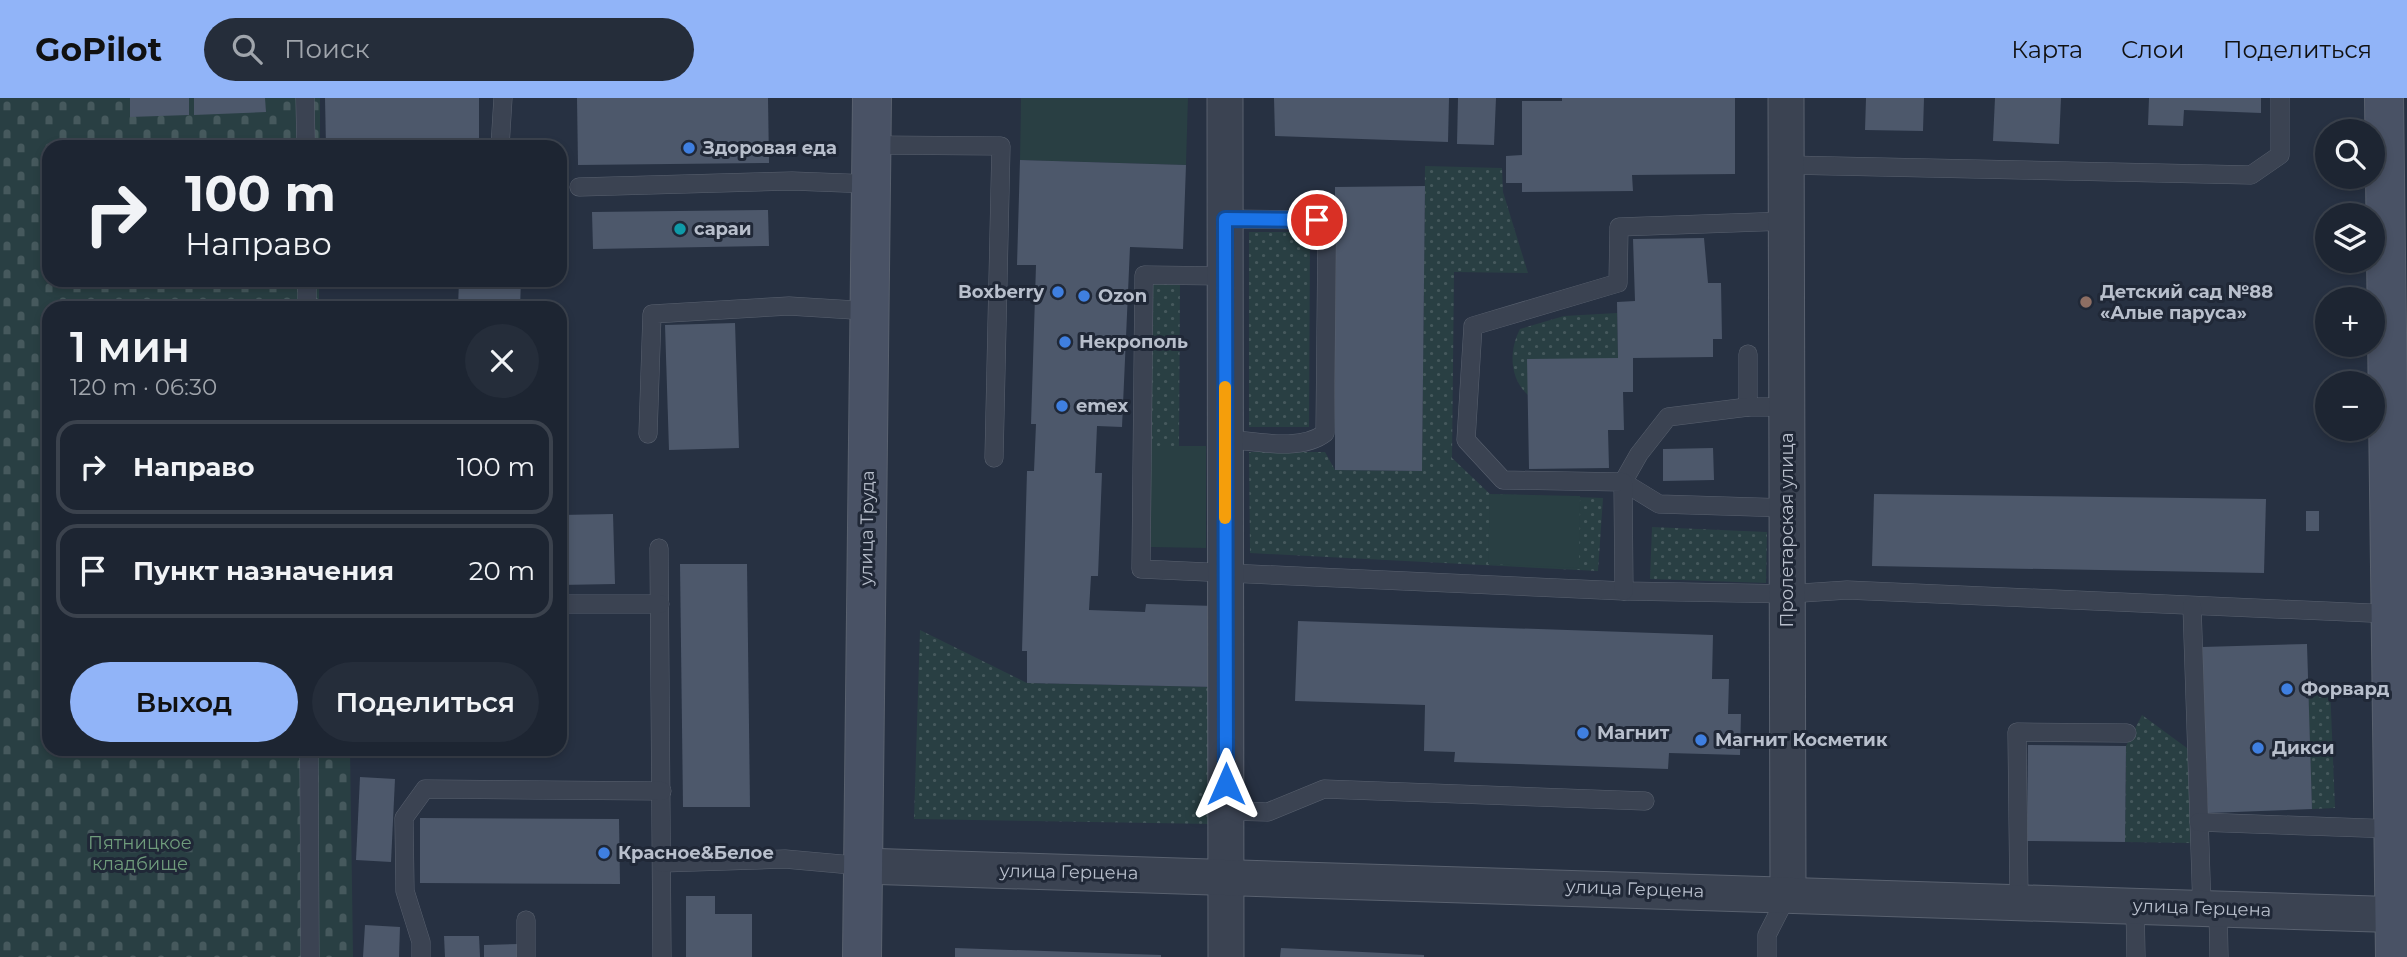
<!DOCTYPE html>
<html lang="ru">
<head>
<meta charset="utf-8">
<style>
  body { margin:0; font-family:Montserrat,sans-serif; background:#252d3a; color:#f1f3f6; height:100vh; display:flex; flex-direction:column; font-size:26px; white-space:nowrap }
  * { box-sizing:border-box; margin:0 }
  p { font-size:23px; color:#a0a5ac }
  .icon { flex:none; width:38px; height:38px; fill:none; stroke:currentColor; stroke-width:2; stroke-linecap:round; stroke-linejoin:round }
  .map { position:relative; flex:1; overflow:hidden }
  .side { position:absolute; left:42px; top:203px; width:525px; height:455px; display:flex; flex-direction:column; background:#1d2532; border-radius:21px; box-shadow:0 4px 10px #0003,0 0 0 2px #3b424d }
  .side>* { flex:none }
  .hud { position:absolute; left:42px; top:42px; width:525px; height:147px; border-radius:21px; box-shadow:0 4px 10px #0003,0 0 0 2px #3b424d; background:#1d2532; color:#f1f3f6; overflow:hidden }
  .tools { position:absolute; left:2315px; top:21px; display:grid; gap:14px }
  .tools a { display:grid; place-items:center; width:70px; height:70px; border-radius:50%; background:#1d2532; box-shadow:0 4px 10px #0003,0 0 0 2px #3b424d; font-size:35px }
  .pin { position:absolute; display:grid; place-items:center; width:60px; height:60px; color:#fff; margin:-30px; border:4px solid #fff; border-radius:50%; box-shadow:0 2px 7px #0007 }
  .me { position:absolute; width:77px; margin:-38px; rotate:0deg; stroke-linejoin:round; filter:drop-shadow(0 0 5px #0008) }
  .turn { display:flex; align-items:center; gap:24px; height:147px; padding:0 28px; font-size:32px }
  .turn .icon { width:91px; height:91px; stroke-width:2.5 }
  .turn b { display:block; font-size:49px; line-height:60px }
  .round { display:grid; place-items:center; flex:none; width:74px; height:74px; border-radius:37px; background:#252d3a }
  .headline { display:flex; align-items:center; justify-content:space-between; height:119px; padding:0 28px }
  h1 { font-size:42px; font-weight:600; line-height:52px }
  .primary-button { display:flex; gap:14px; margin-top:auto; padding:14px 28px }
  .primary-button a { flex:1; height:80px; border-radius:42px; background:#91b4f8; color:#111; font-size:28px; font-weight:600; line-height:80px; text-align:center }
  .primary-button a+a { background:#252d3a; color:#f1f3f6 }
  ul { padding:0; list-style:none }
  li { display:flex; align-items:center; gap:21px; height:94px; margin:0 14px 10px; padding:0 14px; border:4px solid #3b424d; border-radius:21px }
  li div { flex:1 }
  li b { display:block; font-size:26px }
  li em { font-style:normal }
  header { display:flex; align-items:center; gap:42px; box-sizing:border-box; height:98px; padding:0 35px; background:#91b4f8; color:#111 }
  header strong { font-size:33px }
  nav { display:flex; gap:38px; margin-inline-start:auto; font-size:24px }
  .search { width:490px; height:63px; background:#252d3a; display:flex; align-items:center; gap:18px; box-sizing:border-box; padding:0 24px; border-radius:38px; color:#a0a5ac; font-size:26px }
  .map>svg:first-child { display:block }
  .grass { fill:url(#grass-dots) }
  .cemetery { fill:url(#cemetery-stones) }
  .green { fill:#293f43 }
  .building { fill:#4d586b }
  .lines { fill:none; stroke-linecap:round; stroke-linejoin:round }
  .lane-casing { stroke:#59616f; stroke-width:19 }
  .street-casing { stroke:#59616f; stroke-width:37 }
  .secondary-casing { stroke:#59616f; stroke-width:40 }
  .lane { stroke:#3b4352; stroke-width:18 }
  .street { stroke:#3b4352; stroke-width:35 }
  .secondary { stroke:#495265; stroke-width:38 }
  .route-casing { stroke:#114b97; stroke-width:18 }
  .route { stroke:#1a73e8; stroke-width:12 }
  .slow { stroke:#f59e0b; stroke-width:12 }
  .shop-dot { fill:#3f7fe0; stroke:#202837; stroke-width:2.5 }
  .culture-dot { fill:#0f9aa8; stroke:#202837; stroke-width:2.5 }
  .education-dot { fill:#8d6e63; stroke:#202837; stroke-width:2.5 }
  .labels { text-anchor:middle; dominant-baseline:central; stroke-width:6; stroke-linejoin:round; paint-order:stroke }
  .poi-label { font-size:18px; font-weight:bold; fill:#b8bfcc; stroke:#202837; text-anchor:start }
  .street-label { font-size:18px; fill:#b8bfcc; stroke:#202837 }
  .park-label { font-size:18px; fill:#6f9c7c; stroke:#202837 }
</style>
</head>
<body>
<header>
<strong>GoPilot</strong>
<div class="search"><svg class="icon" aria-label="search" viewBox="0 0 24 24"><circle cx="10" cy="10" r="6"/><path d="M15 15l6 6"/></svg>Поиск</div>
<nav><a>Карта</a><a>Слои</a><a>Поделиться</a></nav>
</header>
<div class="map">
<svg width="2407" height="859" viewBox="0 0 2407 859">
  <defs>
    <pattern id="grass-dots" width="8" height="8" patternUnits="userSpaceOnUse" patternTransform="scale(1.75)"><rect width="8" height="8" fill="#293f43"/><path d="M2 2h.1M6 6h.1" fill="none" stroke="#46595d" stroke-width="1.8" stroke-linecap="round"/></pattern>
    <pattern id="cemetery-stones" width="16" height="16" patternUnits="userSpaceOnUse" patternTransform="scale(1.75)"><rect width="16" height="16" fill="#293f43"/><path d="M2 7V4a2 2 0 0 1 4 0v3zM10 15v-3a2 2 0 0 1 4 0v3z" fill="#46595d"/></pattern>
  </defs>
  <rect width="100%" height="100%" fill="#273142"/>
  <g class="grass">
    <path d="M1425,68l77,2 1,24 25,81 -74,-1 -2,186 38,36 113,4 -5,73 -348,-18 -1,-101h76l10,18 87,1z"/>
    <path d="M1249,134h61l-1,195h-60z"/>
    <path d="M1152,183h28l-1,165h-28z"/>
    <path d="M1617,215l1,45 -90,37c-19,-17 -19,-45 -8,-66l44,-13z"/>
    <path d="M1652,429l115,5 -1,51 -116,-4z"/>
    <path d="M920,532l107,53 188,4 -3,137 -298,-5z"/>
    <path d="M2330,588l5,122 -23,1 -4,-122z"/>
    <path d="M2142,617l49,36v92l-66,-1 1,-96z"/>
  </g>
  <path class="cemetery" d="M0,0h320v49h-271v133h270v28h-270v441h301l3,208h-353z"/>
  <g class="green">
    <path d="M1021,0h167l-2,67 -166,-5z"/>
    <path d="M1151,348h55v102l-55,-1z"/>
    <path d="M1490,396l90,2 -1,72 -91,-4z"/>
  </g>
  <g class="building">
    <path d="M130,0h59v17l-59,2z"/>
    <path d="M194,0h71l1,14 -72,3z"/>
    <path d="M325,0h154v49h-153z"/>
    <path d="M577,0h191l1,65 -191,2z"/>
    <path d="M1274,0h175l-1,44 -173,-6z"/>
    <path d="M1458,0h38l-2,47 -37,-1z"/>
    <path d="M1562,0h173v76l-103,1 1,16 -111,1v-9h-16v-27l16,-1v-54h40z"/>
    <path d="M1866,0h58l-1,33 -58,-1z"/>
    <path d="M1995,0h66l-2,46 -66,-3z"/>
    <path d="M2149,0h112v15l-77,-3 -1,16 -35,-1z"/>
    <path d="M1020,62l166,5 -3,84 -53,-2 -8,180 -25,-1 -2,47h7l-4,103h-7l-2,34 56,2 1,-8 69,2v81l-188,-4v-32h-5l5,-180h7l2,-47h-5l5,-159h-19z"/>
    <path d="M1425,88l-3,285 -87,-1v-283z"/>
    <path d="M768,112l1,36 -176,3 -1,-37z"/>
    <path d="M1704,140l4,45h13l1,56h-9v18l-80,1v34h-10l1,38h-16l1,38 -80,1 -2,-110 91,-1 -1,-56 18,-1 -2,-62z"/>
    <path d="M459,182h62l-1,28h-62z"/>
    <path d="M735,225l4,125 -70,2 -4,-125z"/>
    <path d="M1713,350l1,32 -51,1v-32z"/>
    <path d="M1874,396l392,5 -2,74 -392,-7z"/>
    <rect x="2306" y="413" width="13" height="20"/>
    <path d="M613,416l2,70 -55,1v-70z"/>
    <path d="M680,466h67l3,243h-67z"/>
    <path d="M1298,523l415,14 -1,44h17l-1,35h13l-1,41 -71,-2 -1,16 -214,-7 1,-10 -31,-1 1,-46 -130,-4z"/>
    <path d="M2307,546l5,165 -104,4 -6,-166z"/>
    <path d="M2028,647l98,1 -1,96 -98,-1z"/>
    <path d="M360,679l35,2 -4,83 -35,-2z"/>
    <path d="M420,720l199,1 1,65 -200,-1z"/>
    <path d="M686,798h29v18h37v43h-66z"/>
    <path d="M365,827l35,2 -1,30h-36z"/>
    <path d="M444,838h35l1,21h-35z"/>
    <path d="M519,846l1,13h-36v-12z"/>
    <path d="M955,850l206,7v2h-206z"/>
    <path d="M1281,850l143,7v2h-144z"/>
  </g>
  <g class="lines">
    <g class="lane-casing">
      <g id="lane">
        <path d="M305,0l1,49"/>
        <path d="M871,47l130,1 -7,312"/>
        <path d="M500,49l3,-49"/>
        <path d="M1787,67l464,10 29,-20v-57"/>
        <path d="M579,89l213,-6 79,3"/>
        <path d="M1225,121l92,1 10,10 -2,203c-24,19 -70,8 -100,6"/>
        <path d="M1225,178l-81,-1 -3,294 483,22 163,3 60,-4 546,24"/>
        <path d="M307,182v28"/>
        <path d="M1748,309v-53"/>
        <path d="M1787,309h-39l-80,10 -29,37 -16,28 36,22 128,4"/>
        <path d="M648,336l4,-120 137,-8 81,5"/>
        <path d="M659,450l3,409"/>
        <path d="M1624,493l-1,-109 -120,-2 -37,-40 7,-114 145,-43 1,-56 168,-6"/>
        <path d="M560,506h100"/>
        <path d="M2192,508l10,303"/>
        <path d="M309,651l1,208"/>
        <path d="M1226,713l42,1 56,-23 321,12"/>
        <path d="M2199,724l195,7"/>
        <path d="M662,765l123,-4 78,7"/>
        <path d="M2019,803l-2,-169 110,1"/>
        <path d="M2135,808l1,51"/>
        <path d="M2218,811l1,48"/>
        <path d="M526,822v37"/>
        <path d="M421,859v-15l-16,-51 -1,-73 21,-29 237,2"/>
        <path d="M1767,859v-22l21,-41"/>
      </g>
    </g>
    <g class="street-casing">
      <g id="street">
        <path d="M1225,0l1,859"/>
        <path d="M1786,0l2,796"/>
        <path d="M863,768l1544,49"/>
      </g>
    </g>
    <g class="secondary-casing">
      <g id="secondary">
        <path d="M2384,0l11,859"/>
        <path d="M862,859l10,-859"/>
      </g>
    </g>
    <use href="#lane" class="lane"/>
    <use href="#street" class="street"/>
    <use href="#secondary" class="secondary"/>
  </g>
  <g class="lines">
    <g class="route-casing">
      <path id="route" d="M1226,686l-1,-565 92,1"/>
    </g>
    <use href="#route" class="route"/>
    <path class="slow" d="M1225,420v-131"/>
  </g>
  <g class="shop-dot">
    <circle cx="689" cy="50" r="7"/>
    <circle cx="1058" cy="194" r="7"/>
    <circle cx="1084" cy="198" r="7"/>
    <circle cx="1065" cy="244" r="7"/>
    <circle cx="1062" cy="308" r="7"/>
    <circle cx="2287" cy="591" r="7"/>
    <circle cx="1583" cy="635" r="7"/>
    <circle cx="1701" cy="642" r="7"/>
    <circle cx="2258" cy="650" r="7"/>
    <circle cx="604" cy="755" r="7"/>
  </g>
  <circle class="culture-dot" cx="680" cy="131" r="7"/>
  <circle class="education-dot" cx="2086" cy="204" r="7"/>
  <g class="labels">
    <g class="poi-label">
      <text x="703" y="50">Здоровая еда</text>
      <text x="694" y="131">сараи</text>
      <text x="1044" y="194" text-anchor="end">Boxberry</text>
      <text x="2100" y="194">Детский сад №88<tspan x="2100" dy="21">«Алые паруса»</tspan></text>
      <text x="1098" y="198">Ozon</text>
      <text x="1079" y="244">Некрополь</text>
      <text x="1076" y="308">emex</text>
      <text x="2301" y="591">Форвард</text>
      <text x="1597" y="635">Магнит</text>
      <text x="1715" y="642">Магнит Косметик</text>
      <text x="2272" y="650">Дикси</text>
      <text x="618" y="755">Красное&amp;Белое</text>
    </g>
    <g class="street-label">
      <text transform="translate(867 430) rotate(-89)">улица Труда</text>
      <text transform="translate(1787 432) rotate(-90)">Пролетарская улица</text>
      <text transform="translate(1069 774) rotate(1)">улица Герцена</text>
      <text transform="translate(1635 791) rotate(2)">улица Герцена</text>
      <text transform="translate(2202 810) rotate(2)">улица Герцена</text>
    </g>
    <g class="park-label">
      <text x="140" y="745">Пятницкое<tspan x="140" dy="21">кладбище</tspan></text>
    </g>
  </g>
</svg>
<div class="tools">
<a><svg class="icon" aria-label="search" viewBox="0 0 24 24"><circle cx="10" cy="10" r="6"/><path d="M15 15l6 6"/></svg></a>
<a><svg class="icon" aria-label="layers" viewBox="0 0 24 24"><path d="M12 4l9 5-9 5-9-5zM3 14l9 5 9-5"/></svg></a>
<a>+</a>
<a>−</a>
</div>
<div class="pin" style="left:1317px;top:122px;background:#d93025"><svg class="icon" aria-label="arrive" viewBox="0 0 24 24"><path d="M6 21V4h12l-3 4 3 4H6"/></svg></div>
<svg class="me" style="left:1226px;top:686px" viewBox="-20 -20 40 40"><path d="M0-17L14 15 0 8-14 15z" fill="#1a73e8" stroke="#fff" stroke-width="4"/></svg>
<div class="hud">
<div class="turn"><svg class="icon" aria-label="right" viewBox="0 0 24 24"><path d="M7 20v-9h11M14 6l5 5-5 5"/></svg><div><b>100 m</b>Направо</div></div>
</div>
<section class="side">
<div class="headline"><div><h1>1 мин</h1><p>120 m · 06:30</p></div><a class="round"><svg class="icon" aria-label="close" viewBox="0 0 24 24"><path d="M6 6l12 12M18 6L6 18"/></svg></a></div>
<ul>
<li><svg class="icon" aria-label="right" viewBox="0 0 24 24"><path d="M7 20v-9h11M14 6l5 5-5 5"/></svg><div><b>Направо</b></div><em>100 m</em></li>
<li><svg class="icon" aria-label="arrive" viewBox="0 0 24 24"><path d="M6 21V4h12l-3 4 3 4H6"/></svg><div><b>Пункт назначения</b></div><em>20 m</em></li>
</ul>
<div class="primary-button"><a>Выход</a><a>Поделиться</a></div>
</section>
</div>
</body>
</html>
